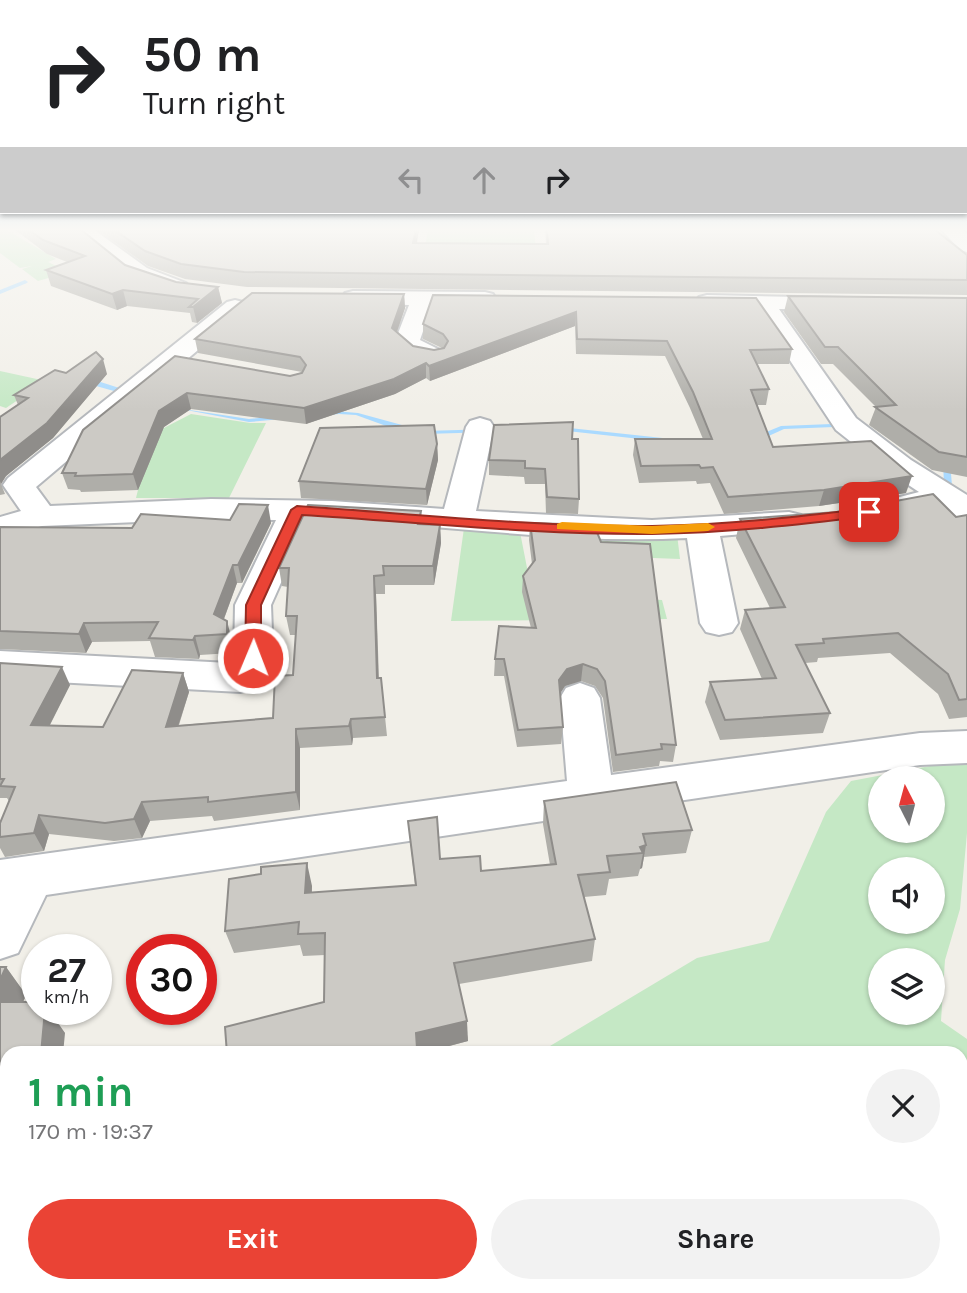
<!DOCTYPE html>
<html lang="en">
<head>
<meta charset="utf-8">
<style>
  body { margin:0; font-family:Karla,sans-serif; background:#f2f2f2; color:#202124; height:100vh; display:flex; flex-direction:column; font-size:26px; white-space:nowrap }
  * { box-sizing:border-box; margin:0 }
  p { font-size:23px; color:#757577 }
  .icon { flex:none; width:38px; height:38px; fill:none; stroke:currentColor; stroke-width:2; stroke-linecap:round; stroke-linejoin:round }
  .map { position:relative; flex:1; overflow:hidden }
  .details { position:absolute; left:0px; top:1046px; width:968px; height:247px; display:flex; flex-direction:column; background:#fff; border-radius:21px 21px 0 0; box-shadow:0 2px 5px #0004 }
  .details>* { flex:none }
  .banner { position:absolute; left:0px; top:0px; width:968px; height:214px; box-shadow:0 2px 5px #0004; background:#fff; color:#202124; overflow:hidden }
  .needle { width:46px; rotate:354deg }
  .fabs { position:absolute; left:868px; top:766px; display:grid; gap:14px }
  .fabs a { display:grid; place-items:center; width:77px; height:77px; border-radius:50%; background:#fff; box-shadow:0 2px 5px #0004; font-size:35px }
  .speed { position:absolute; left:21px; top:934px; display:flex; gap:14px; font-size:35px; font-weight:700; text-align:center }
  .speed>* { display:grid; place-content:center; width:91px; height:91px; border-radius:50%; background:#fff; box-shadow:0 2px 5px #0004; line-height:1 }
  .speed small { font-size:18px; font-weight:400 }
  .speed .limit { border:10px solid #d22; background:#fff; color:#111 }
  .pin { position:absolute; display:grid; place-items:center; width:60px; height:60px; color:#fff; margin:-30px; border-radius:14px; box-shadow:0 4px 10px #0006 }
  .me { position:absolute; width:77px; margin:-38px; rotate:1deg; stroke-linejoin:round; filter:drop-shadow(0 0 5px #0008) }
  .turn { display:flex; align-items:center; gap:24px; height:147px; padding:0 28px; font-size:32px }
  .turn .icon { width:91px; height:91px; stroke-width:2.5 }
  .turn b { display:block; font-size:49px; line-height:60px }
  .lanes { display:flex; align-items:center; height:66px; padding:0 28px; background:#0003; justify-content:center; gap:35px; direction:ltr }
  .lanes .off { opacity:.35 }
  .round { display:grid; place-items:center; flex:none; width:74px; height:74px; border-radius:37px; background:#f2f2f2 }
  .overview { display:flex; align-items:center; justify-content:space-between; height:119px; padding:0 28px }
  h1 { font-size:42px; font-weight:700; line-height:52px; color:#1e9e55 }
  .button { display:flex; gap:14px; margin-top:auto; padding:14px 28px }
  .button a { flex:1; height:80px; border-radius:42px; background:#ea4335; color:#fff; font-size:28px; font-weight:700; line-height:80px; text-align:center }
  .button a+a { background:#f2f2f2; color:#202124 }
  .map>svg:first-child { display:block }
  .industrial { fill:#e0deda }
  .green { fill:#c5e8c5; fill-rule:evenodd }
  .water { fill:#aadaff }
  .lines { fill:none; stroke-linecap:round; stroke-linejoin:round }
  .stream { fill:#aadaff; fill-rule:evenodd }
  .minor-casing { stroke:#b5b8bc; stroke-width:4 }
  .minor { fill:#fff; fill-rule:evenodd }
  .rail { stroke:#b6b7b8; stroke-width:2.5; stroke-dasharray:1 5; stroke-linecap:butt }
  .wall { fill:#afaea9 }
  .shaded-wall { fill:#8f8d8a }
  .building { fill:#cccac5; stroke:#8f8d8a; stroke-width:2 }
  .route { fill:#ea4335; stroke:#982c22; stroke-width:2 }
  .slow { fill:#f59e0b }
</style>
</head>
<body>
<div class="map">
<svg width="967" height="1293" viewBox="0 0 967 1293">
  <rect width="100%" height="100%" fill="#f1efe8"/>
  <path class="industrial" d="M7,1220v66h319l-6,7h-320v-68z"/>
  <g class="green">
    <path d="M0,229h5l51,30 -8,3 21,10 -31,9 -16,-12 10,-3 -12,2 -20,-15z"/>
    <path d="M428,229l106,1 3,28 -113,-2z"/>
    <path d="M0,371l46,10 -40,27 -6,-2z"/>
    <path d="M191,414l59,9h16l-37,75h-93l11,-45 11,-22z"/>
    <path d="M464,528l56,4 9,46 58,19 75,3 5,19 -216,2z"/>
    <path d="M677,534l3,25 -80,-3 -3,-20z"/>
    <path d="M967,759v74l-7,76 -15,51 -4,61 26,18v254h-606l7,-7h593v-232l-418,-1 2,-4 152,-91 72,-17 57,-129 25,-31zM880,779h53v52h-53zM880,870h53v52h-53zM880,961h53v52h-53z"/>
  </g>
  <path class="water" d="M176,408l73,11 85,-8 24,2 66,18 136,-4 140,15h42l39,-16 51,-2 2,3 -50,2 -35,16h-54l-137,-15 -134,4 -35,-7 -33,-12 -17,-1 -90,8z"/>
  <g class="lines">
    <g class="stream">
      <path d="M25,280l3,2 -1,1 -27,11v-4z"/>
      <path d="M82,378h6l47,15 -7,2 -46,-13z"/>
      <path d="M943,459h6l1,2 2,25 -4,3 -4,-3z"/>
    </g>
    <g class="minor-casing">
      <g id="minor">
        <path d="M70,229h23l54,39 39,15 3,5 -3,5 -8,2 -47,-17z"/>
        <path d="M941,229h21l5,5v18l-7,-2z"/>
        <path d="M353,291l132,1 8,2 3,5 -3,5 -8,2 -53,-1 -12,35 22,11 4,5 -4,5c-19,5 -37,-5 -47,-20l14,-36 -64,-2 -3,-5 3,-5z"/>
        <path d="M707,295l140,3 4,5 -4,5 -8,2 -60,-1 77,109 55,42 56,35v24l-11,-3 -16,-11 -56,16 -11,-3 -5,-7 5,-7 46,-12 -30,-20 -53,-42 -80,-121 -57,-2 -4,-5 4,-5z"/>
        <path d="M235,300l8,2 4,5 -4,5 -207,175 14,19 161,-7 121,2 112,8 22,-82 4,-6 10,-3 10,3 4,6 -18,84 176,9 137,-8 12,3 4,7 -4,7 -81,7 18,87 -6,9 -13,3 -13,-3 -6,-9 -13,-85c-126,7 -252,-16 -378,-18l-38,85 2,53 -19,30 -14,4 -240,-13v-28l229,12 5,-6 1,-52 41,-85 -65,-1 -169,7 -42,11v-20l21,-6 -18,-26 5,-7 219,-176z"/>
        <path d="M580,683l14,5 6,10 11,77 309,-42 47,-2v32l-47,2 -874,130 -28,58 -18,6v-99l567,-79 -7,-83 6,-10z"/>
      </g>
    </g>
    <use href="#minor" class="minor"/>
    <path class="rail" d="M963,229l4,4"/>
  </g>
  <g class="wall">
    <path d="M14,229h66l45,36 51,17 42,5 4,16 -25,20 -5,-1 -2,-9 -63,-7 -10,4 -66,-24 -5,-16 21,-8 -20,-8z"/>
    <path d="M96,229h323l-2,14 129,1 -1,-15h389l33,26v40l-720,-8 -62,-8 -37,-13z"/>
    <path d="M404,294l1,14 -8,24 16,14 21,4 8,-2 -19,-9v-15l10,-29 359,54 -3,15h-32l12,25 -3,16h-9l16,42 133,46 -87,13 -95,8 -14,-31 -13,1 -1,-3 -57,2 -6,-28 2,-16h68l-13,-31 -25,-52 -89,-2 -1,-28 -145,55 -4,-3 -31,16 -89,30 -115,-15 -27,18 -26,63 -57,2 -1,-2 -12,-1 -6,-16 113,-117 115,20 12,-4 -104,-19 -3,-14z"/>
    <path d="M788,296l179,2v179l-35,-7 -63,-45 7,-18 -43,-43h-12l-37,-52z"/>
    <path d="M66,373l41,1 -54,64 -47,38 -5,8 4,10 -5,1v-78l18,-12 -4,-10z"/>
    <path d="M572,439l7,60 -1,15 -32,-1 -1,-29h-20l-1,-7 -35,-2v-15z"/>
    <path d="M437,444l1,16 -11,45 -126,-7 -2,-17z"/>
    <path d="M421,511l1,13 18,1 1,18 -7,42h-49v9h-9l3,84h2l6,58 -34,2 -1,7 -52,3v62l-86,11 -2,-5 -62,5 -8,17 -28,3 -65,-7 -5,17 -39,6 -5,-9v-25l9,-22 -2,-3h-7v-135l70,22 -20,40 53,2 80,-54 6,19 -10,33 94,-7 20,-43 3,-40h-6l-4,-19 2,-29 -6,-1 -3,-18z"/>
    <path d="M967,515v202l-18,2 -11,-25 -48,-41 -72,5 -1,4 -12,1 25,50 -7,20 -103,7 -15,-38 5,-20 52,-3 -22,-50 5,-19 25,-2 -34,-70 4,-19 216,-2z"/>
    <path d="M271,523l-29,60h-5l-13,36 8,21 -1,13 -31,2 -1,4 -44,-2 -5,-16 -58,1 -6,11 -86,-4v-122l132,1z"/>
    <path d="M530,523l146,222 -3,17 -13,-1 -1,5 -46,6 -10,-74 -8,-12 -14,-5 -16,5 -5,7 3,34 -2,17 -44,3 -13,-71h-10l1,-17 36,-31 -9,-36 1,-16 9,-12 -3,-24z"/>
    <path d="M544,801l148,29 -6,23 -42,4 -2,11 -2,1 -2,7 -29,3 -3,16 -22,2 11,42 -3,22 -133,23 9,57 -49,13h-192l97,-52 1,-47 -22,1 -3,-11 -66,8 -9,-22 87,-45v7l103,-8 -7,-64 32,38 41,12 69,-6 -7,-41z"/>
    <path d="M0,967h6l20,28 -3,7 14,8 28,23 -58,21v121l-7,-1z"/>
  </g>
  <g class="shaded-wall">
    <path d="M416,229h3v1l-5,27 -1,-14z"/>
    <path d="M218,287l4,16 -25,20 -4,-16z"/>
    <path d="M123,290l4,16 -10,4 -5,-16z"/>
    <path d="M404,294l1,14 -12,35 -1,-15z"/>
    <path d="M576,312l-1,14 -145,55 -1,-15z"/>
    <path d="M103,359l4,15 -54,64 -47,38 -5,8 -1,-3v-21z"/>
    <path d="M426,363v15l-31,16 -89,30 -2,-16z"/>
    <path d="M187,393l4,16 -27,18 -26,63 -5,-16 26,-63z"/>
    <path d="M437,444l1,16 -11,45 -1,-16z"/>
    <path d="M912,476l-6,17 -87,13 5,-16z"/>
    <path d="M268,505l3,18 -29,60 -4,-18z"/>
    <path d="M421,511l1,18 -4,-5z"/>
    <path d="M440,525l1,18 -7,42 -1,-19z"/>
    <path d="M233,565l4,18 -18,49 -5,-18z"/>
    <path d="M374,576l2,18 3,103 -2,-19z"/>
    <path d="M227,621l5,19 -1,13 -4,-19z"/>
    <path d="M84,623l8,19 -6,11 -7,-19z"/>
    <path d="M195,636l5,19 -1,4 -6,-19z"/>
    <path d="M583,664l-2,17 -16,5 -7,11 1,-17 8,-11z"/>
    <path d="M62,667l8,18 -30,59 -9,-19z"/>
    <path d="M183,673l6,19 -17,53 -6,-18z"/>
    <path d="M351,719l2,19 -1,7 -3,-19z"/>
    <path d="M296,729l4,19v62l-4,-18z"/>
    <path d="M142,802l8,19 -8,17 -8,-19z"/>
    <path d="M39,815l10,19 -5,17 -10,-18z"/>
    <path d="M646,845l-4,23 -2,1 3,-16 -3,-6z"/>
    <path d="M307,863l5,23 -2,30 -5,-23z"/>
    <path d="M6,967l20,28 -15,34 -11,-14v-35z"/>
    <path d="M34,1002l3,4v4h12l16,23 -2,21h-22l-9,-47z"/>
    <path d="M467,1021l1,20 -49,13h-19l16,-21z"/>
    <path d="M7,1144v12l-3,-3 -1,-8z"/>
  </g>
  <g class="building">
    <path d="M28,229h52l45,36 51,17 42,5 -25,20h-4l9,-8 -75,-9 -11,4 -66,-24 39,-14 -42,-16z"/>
    <path d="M113,229h303l-3,14 135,1 -1,-15h387l33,26v25l-723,-8 -63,-8 -36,-13z"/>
    <path d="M252,293l152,1 -12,34 21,18 21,4 10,-2 4,-7 -5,-7 -20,-10 10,-29 323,3 36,51 -42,1 19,39 -18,1 22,57 98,-6 41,35 -88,14 -96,7 -15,-30 -12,1 -2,-3 -58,1 -6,-27h77l-19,-47 -26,-51 -90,-2 -1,-27 -147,54 -3,-3 -32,16 -90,29 -117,-15 -28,18 -26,63 -58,2 1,-3h-14l21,-43 92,-74 115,20 12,-3 4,-8 -6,-8 -105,-18z"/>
    <path d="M788,296l179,2v159l-28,-5 -64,-45 21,-2 -58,-58h-13z"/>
    <path d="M96,352l7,7 -56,64 -47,37v-43l28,-19 -14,-3 41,-25 11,3z"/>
    <path d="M573,422l-1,17h6l1,60 -32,-2 -2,-28 -20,-1v-7l-36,-1 5,-35z"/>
    <path d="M434,425l3,19 -11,45 -127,-8 21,-53z"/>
    <path d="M933,494l23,23 11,-2v184l-8,1 -11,-26 -50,-41 -75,6 1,4 -28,2 34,68 -105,7 -15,-38 66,-4 -31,-68 40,-3 -45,-88 97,-7z"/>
    <path d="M239,504l29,1 -30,60h-5l-19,49 13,7v13l-32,2 -2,4 -44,-2 9,-16 -74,1 -5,11 -79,-3v-104l132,1 9,-14 89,6z"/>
    <path d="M308,505l113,6 -3,13 22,1 -7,41h-50l1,9 -10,1 3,102h4l4,39 -34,2 -2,7 -53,3v63l-88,10v-5l-66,5 -8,17 -29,4 -66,-8 -5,18 -34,4v-14l15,-36 -15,-1 4,-7h-4v-116l62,4 -31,58 72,2 29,-57 51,3 -17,54 107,-9 2,-42 18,-1 4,-59h-11l3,-48h-10z"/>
    <path d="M530,523l64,2 7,17 49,2 26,201 -15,-1 1,5 -46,6 -11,-74 -8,-12 -14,-5 -16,5 -8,11 4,47 -45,3 -14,-71h-9l4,-33 37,2 -13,-52 12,-16z"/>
    <path d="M676,782l16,48 -49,4 3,11 -6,2 3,6 -36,3 3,16 -32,3 17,64 -141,24 13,58 -51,12 1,15 -17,6h-173l-2,-27 99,-25 1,-69 -27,1 1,-12 -74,9 4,-52 32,-5v-7l46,-4 -2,30 111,-8 -8,-64 29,-4 3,42 40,-3 1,15 75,-7 -12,-63z"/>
    <path d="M0,967h6l-6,13z"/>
    <path d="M0,1002h34l-2,5h5v3h8l-4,44h-34v90l-4,1 1,8h-4z"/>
  </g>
  <linearGradient id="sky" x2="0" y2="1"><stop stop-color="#8fc3f1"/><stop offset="0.56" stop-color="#f9f8f5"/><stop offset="1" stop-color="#f9f8f5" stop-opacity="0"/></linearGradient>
  <rect width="967" height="410" fill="url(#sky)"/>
  <path class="route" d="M297,506c118,8 237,21 355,20 73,-1 145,-9 217,-18l7,4 -7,4c-72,9 -144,17 -217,18 -116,1 -234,-12 -350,-19l-41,90v53l-2,4h-12l-2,-4 1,-53 45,-95z"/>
  <path class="slow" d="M562,522l90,4 56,-3 7,4 -7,4 -56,3 -95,-5v-5z"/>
</svg>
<div class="fabs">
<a><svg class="needle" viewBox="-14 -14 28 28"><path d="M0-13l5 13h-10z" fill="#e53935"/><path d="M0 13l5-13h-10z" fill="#757577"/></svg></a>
<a><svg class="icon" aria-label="sound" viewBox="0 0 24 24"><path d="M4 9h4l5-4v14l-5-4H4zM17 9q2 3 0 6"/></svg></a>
<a><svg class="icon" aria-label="layers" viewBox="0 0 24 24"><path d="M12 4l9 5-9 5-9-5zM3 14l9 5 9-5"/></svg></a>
</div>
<div class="speed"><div>27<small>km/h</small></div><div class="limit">30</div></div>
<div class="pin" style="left:869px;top:512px;background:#d93025"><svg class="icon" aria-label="arrive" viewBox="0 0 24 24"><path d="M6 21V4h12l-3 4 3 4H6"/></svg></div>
<svg class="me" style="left:253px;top:658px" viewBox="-20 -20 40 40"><circle r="17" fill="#ea4335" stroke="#fff" stroke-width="3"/><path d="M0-11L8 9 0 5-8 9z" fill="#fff"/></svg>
<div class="banner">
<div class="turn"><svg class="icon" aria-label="right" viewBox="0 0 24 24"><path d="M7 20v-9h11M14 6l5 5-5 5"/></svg><div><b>50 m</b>Turn right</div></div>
<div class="lanes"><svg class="icon off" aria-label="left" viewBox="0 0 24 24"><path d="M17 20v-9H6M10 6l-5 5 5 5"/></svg><svg class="icon off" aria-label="ahead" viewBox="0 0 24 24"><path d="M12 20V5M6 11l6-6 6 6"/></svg><svg class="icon" aria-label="right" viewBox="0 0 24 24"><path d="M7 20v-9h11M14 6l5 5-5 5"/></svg></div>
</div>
<section class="details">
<div class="overview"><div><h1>1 min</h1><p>170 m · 19:37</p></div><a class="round"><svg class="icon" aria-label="close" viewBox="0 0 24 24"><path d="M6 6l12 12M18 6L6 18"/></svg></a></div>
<div class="button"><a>Exit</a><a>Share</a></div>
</section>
</div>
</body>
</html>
